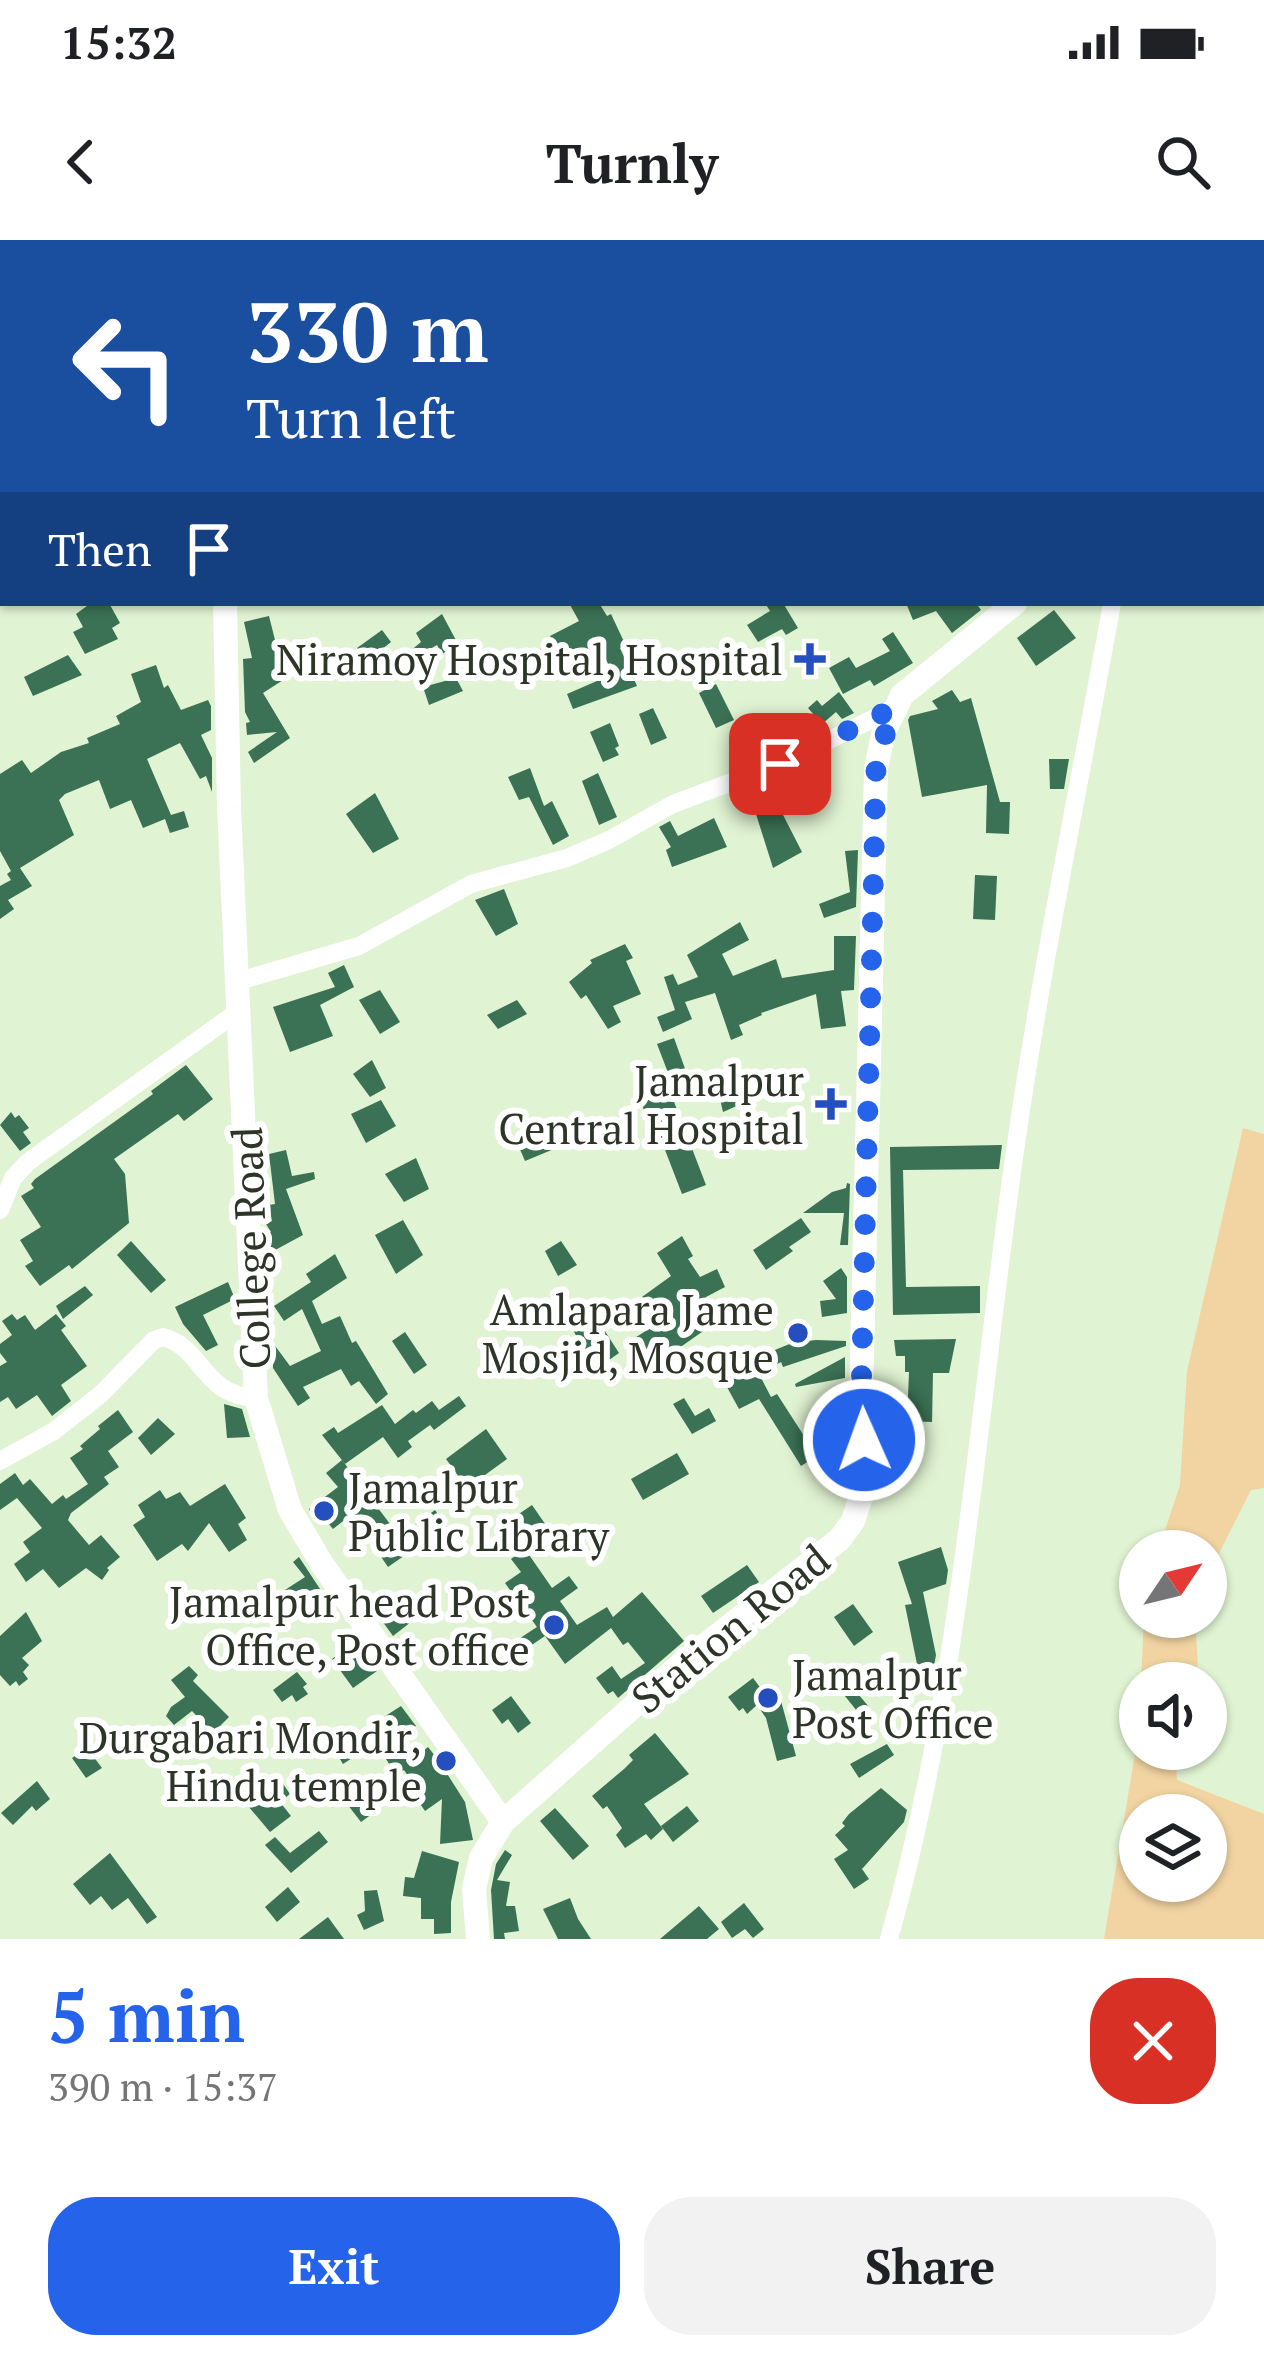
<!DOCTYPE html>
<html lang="en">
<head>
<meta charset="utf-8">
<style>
  body { margin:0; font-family:"PT Serif",serif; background:#f2f2f2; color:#202124; height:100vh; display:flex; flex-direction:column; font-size:45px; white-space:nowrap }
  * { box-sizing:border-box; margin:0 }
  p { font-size:39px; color:#757577 }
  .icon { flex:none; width:66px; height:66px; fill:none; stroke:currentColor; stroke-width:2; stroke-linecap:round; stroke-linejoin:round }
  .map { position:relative; height:1699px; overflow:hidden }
  .details { display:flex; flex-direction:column; background:#fff; flex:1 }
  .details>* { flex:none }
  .top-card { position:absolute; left:0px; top:0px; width:1266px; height:366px; box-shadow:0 3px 9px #0004; background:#1a4fa0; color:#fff; overflow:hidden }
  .needle { width:78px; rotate:55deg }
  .controls { position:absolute; left:1119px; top:1290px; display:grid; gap:24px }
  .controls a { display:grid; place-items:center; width:108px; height:108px; border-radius:50%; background:#fff; box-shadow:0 3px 9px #0004; font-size:60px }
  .pin { position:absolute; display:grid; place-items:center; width:102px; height:102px; color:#fff; margin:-51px; border-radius:24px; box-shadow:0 6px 18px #0006 }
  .me { position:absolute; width:132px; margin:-66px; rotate:358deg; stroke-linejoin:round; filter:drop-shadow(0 0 9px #0008) }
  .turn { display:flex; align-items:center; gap:42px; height:252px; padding:0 48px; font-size:54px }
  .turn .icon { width:156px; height:156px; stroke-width:2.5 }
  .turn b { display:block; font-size:84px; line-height:102px }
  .then { display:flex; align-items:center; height:114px; padding:0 48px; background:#0003; gap:24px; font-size:45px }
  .round { display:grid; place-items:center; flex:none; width:126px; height:126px; border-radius:48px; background:#f2f2f2 }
  .overview { display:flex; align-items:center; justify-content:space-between; height:204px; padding:0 48px }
  h1 { font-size:72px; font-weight:600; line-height:90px; color:#2563eb }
  .button { display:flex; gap:24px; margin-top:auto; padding:24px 48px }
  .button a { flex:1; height:138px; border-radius:48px; background:#2563eb; color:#fff; font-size:48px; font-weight:600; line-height:138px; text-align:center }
  .button a+a { background:#f2f2f2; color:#202124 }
  .status { display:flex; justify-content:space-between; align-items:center; height:84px; padding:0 60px; background:#fff; direction:ltr }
  .status svg { height:33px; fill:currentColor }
  header { display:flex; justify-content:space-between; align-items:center; height:156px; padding:0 48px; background:#fff; font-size:54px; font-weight:600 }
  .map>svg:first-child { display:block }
  .green { fill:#f2d4a2; fill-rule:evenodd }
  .building { fill:#3b7154 }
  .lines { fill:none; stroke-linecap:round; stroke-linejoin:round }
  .minor { stroke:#fff; stroke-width:18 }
  .major { stroke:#fff; stroke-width:24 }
  .route { stroke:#2563eb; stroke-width:21; stroke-dasharray:0 37.8 }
  .poi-dot { fill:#254fbe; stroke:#fff; stroke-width:4.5 }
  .labels { text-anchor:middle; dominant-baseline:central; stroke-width:12; stroke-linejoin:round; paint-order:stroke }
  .poi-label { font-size:42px; fill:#2d3428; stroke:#fff; text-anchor:end }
  .street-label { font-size:42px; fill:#2d3428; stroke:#fff }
</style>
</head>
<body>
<div class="status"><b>15:32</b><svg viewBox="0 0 49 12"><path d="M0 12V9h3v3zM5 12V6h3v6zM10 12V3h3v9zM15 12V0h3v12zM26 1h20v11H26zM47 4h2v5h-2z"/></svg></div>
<header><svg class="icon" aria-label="back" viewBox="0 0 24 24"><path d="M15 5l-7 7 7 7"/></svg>Turnly<svg class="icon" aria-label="search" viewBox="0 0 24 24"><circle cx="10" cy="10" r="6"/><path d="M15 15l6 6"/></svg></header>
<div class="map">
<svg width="1264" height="1699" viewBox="0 0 1264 1699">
  <rect width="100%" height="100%" fill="#e0f3d2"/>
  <g class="green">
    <path d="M1243,888l21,6v354l-13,2 -45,89v-28h-48l22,-66 7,-114z"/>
    <path d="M1144,1377h51l3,48 -7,18h-50z"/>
    <path d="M1140,1455v54h35l2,31 87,34v125h-160l33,-197zM1140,1575h66v66h-66z"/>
  </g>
  <g class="building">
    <path d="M91,363h18l11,20 -8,5 6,11 -33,15 -12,-22 10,-5 -7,-13z"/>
    <path d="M569,363h30l8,13 4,-2 15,32 -6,2 17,38 -64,23 -6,-15 46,-20 -11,-23 -32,15 -3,-7 -49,22 -7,-16 42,-23 -3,-6 29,-15z"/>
    <path d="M765,363h18l15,25 -12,7 -4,-6 -24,13 -11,-17 23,-14z"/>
    <path d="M906,363h70l5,7 -29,23 -16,-22 -23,9z"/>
    <path d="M1054,370l22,28 -40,28 -19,-28z"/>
    <path d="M442,374l16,30 -16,10 -5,-9 -30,17 -4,-5 18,-15 -5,-9z"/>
    <path d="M269,376l8,32 17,25 -31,20 27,45 -36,25 -6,-11 29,-20 -30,3 -1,-12 4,-1 -5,-10 -2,-53 9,-1 -8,-36z"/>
    <path d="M382,390l9,12 -25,20 -9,-14z"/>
    <path d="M893,392l20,31 -39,23 -4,-6 -27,14 -14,-26 20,-11 7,11 34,-17 -8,-12z"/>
    <path d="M68,415l14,20 -49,21 -9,-19z"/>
    <path d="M156,425l8,23 4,-3 13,25 27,-10 3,6v24l-10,5 11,23v34l-6,-16 -6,3 -20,-36 -33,16 24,56 13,-4 5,16 -19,6 -5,-14 -22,9 -12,-28 -21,9 -11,-29 -34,14 -6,6 15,35 -54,33 12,18 -24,14 6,9 -14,10v-33l11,-6 -4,-6 4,-3 -11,-20v-77l22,-14 9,13 30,-21 28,-9 -2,-5 33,-14 -4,-8 25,-14 -10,-28z"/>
    <path d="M456,438l7,13 -34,14 -6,-18z"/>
    <path d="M716,444l18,36 -18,8 -17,-35z"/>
    <path d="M952,450l8,12 11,-4 29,104h10l-1,32 -23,-1 1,-48 -65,12 -14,-77 2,-4 28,-7 -6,-8z"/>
    <path d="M839,452l15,21 -12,6 -6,-7 -14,12 -14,-16 9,-8 5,6z"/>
    <path d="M653,468l14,30 -16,7 -12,-31z"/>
    <path d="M610,483l9,23 -4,2 4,7 -16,7 -13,-30z"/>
    <path d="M1049,519h20l-5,30h-14z"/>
    <path d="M530,528l14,38 8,-5 17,35 -16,9 -24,-48 -10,3 -11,-23z"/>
    <path d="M598,533l19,44 -18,8 -17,-44z"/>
    <path d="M375,553l24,46 -26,14 -27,-39z"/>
    <path d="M779,567l23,45 -29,16 -17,-54z"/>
    <path d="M714,578l13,29 -55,20 -6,-17 5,-3 -12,-20 11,-6 8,15z"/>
    <path d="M858,610l-2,57 -32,11 -5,-14 31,-12 -5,-41z"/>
    <path d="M975,635l22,1 -2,44 -22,-1z"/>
    <path d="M504,649l14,35 -22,12 -21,-36z"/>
    <path d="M740,682l9,18 -27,14 11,22 43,-17 6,19 52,-8v-34h22l-2,54 -13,1 5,35 -25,3 -5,-35 -55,19 1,2 -23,10 4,10 -12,5 -16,-47 -30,9 7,17 -29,13 -6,-15 18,-7 -11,-33 9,-3 5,11 20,-8 -11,-22z"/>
    <path d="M625,704l8,14 -7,3 15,33 -28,12 8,16 -13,7 -22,-34 -5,4 -12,-17 23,-19 -2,-3z"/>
    <path d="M344,725l10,22 -34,18 13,31 -43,16 -17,-45 62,-20 -7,-14z"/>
    <path d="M380,750l20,32 -20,12 -21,-34z"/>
    <path d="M517,760l10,14 -29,15 -11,-14z"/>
    <path d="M674,798l14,39 -16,6 -15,-39z"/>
    <path d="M372,820l14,28 -16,9 -17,-23z"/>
    <path d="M186,825l27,34 -29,22 -6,-7 -64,45 11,15 4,49 -57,46 -3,-4 -29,21 -15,-20 8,-5 -13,-21 21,-13 -20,-31 13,-8 -3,-4 4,-5 118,-85 -2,-3z"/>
    <path d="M737,835l11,26 -25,11 -6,-26z"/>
    <path d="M666,841l40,104 -24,9 -32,-83 -5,2 -8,-22z"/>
    <path d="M381,860l15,26 -30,17 -15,-29z"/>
    <path d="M11,872l4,6 4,-3 10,13 -6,4 8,11 -11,8 -20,-26z"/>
    <path d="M548,895l6,14 -29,12 -6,-14z"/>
    <path d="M1002,905l-3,24 -96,1 3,117 74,-1v27l-87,2 -3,-168z"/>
    <path d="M286,910l6,26 22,-4 1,7 -29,10 17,46 -37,20v-20l5,-3 -5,-8 6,-3 -3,-16 6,-1 -6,-50z"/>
    <path d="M416,918l13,31 -25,13 -19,-28z"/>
    <path d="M847,943l3,1 -2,61h-8l4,-32h-41l29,-21 14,-4z"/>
    <path d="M801,978l10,14 -22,15 4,4 -27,19 -13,-20z"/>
    <path d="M403,980l20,35 -27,19 -21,-39z"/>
    <path d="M682,996l11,20 -5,3 12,18 17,-8 8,18 -19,10 13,23 -57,40 -7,-11 -15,9 -10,-17 22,-14 -17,-25 36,-26 -14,-23z"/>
    <path d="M131,1001l35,39 -15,13 -34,-38z"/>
    <path d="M561,1001l16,24 -19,11 -13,-25z"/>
    <path d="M335,1014l12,24 -35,23 10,23 18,-8 12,27 4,-2 32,53 -12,10 -17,-23 -8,5 -10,-17 -38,18 7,11 -12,8 -25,-38v-25l17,23 31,-15 -19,-42 -18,12 -10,-15 37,-24 -5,-8z"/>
    <path d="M841,1028l6,9v36l-25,4 -2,-16 16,-2 -13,-18z"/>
    <path d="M228,1042l7,17 -32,16 15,30 -12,6 -23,-27 -8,-17z"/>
    <path d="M85,1046l8,9 -30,24 -7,-13z"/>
    <path d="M592,1071l27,42 -17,12 -10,-15 -4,3 -6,-4 -11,-24z"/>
    <path d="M12,1074l5,6 8,-5 10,15 21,-16 10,12 -5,4 26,36 -26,19 10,16 -19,15 -15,-21 -21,14 -8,-12 -8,5v-36l7,-4 -7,-9v-9l12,-9 -10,-14z"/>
    <path d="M405,1092l22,33 -13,9 -22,-33z"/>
    <path d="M956,1099l-7,34h-16l-1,49 -25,-1 2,-49h-4v-16h-9l-2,-16z"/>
    <path d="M816,1100l30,1v5l-63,21 -2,-5 -22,12 12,23 6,-3 40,62 -16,10 -42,-67 -20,10 -17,-31 43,-24 27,-11z"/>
    <path d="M845,1117v21l-49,9 -1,-3z"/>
    <path d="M459,1156l7,10 -32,24 -4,-5 -22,16 4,6 -14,11 -15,-21 -38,27 -23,-29 12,-8 4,6 44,-28 13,19 18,-14 3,3 16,-12 7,9z"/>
    <path d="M684,1158l11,18 14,-8 7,13 -24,13 -19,-30z"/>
    <path d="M224,1164l18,5 8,28 -23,1z"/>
    <path d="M118,1170l15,22 -25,19 11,16 -15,10 5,7 -38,29 -3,7 21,25 12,-10 19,22 -13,11 2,2 -7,10 -16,-12 -27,20 -16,-19 -17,13 -12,-18 16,-12 -7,-10 19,-14 -25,-30 -17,12v-26l15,-11 8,12 7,-6 22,25 11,-9 3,4 22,-15 -18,-26 13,-9 -3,-3 20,-17 -2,-3z"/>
    <path d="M158,1178l17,16 -24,21 -13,-17z"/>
    <path d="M486,1189l21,30 -40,29 -21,-29z"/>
    <path d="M677,1213l12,21 -46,26 -12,-21z"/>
    <path d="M342,1220l57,76 36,-26 15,21 -20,14 -3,-5 -39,27 -36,-53 -19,15 -10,-12 -7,4 -7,-12 29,-22 -12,-14z"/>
    <path d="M225,1244l21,34 -8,6 9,16 -18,12 -20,-29 -21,28 -6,-7 -25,17 -24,-36 12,-8 -7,-12 22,-15 6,9 14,-7 10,14z"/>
    <path d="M532,1265l16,23 -19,14 -16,-24z"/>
    <path d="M941,1307l7,23 -2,14 -23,8 13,63 -2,11 -16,3 -13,-64 7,-1 -14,-42z"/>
    <path d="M525,1309l27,39 17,-12 9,12 -18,13 17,24 30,-18 6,10 29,-25 42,49 -66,57 -5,-7 -5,3 -12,-16 16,-12 9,13 24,-16 -17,-21 -5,3 -12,-17 -46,36 -20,-28 -25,17 -6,-11 23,-15 -32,-44 16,-11 -10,-13z"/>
    <path d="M299,1317l23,35h-11l8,12 -10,6 -7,-10 -8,5 -9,-15 20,-13 -12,-15z"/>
    <path d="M747,1325l12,17 -46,31 -12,-17z"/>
    <path d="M390,1353l14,19 5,-4 7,10 -23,18 -21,-29z"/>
    <path d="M853,1364l20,28 -19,14 -20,-29z"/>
    <path d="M26,1372l16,29 -20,17 7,7 -6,7 5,7 -9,7 -3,-5 -6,5 -10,-11v-39z"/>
    <path d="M356,1401l21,30 -24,17 -21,-29z"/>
    <path d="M189,1426l9,9 -5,6 36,36 -16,16 -21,-22 -18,14 -8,-9 5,-9 14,-10 -14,-17z"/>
    <path d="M297,1432l10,12 -4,3 5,7 -12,8 -4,-7 -10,7 -9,-12z"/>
    <path d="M850,1433l13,17 -5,4 12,14 -9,8 -25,-31z"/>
    <path d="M753,1438l19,25 9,-2 15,55 -19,5 -11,-43 -9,-13 -10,9 -4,-6 -4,3 -11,-14z"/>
    <path d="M511,1456l20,27 -13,10 -10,-14 -6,5 -10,-14z"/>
    <path d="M401,1466l15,20 -19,11 6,12 7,13 18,-15 11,14 26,41 8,38 -33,4 2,-45 -17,12 -9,-13 5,-3 -17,-25 -8,5 -18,-29 -8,4 -1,-3 -26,17 -9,-15z"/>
    <path d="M655,1493l34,41 -45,30 19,25 -12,11 -5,-6 -21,14 -9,-13 6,-7 -15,-22 -4,3 -11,-13 32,-27 9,-9 -4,-5z"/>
    <path d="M887,1504l7,11 -35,23 -9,-14z"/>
    <path d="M87,1508l15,20 -16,10 -14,-20z"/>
    <path d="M279,1538l11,16 -10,8 11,14 -21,16 -27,-32z"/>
    <path d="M37,1541l13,18 -14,12 -4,-5 -19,19 -12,-12z"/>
    <path d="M366,1543l14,25 -19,14 -17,-22z"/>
    <path d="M881,1548l26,22 -3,12 -42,47 7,10 -15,10 -20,-30 14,-9 -13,-15 10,-9 -3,-3 7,-9z"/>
    <path d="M687,1566l12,15 -26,21 -12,-16z"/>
    <path d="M555,1568l34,38 -16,14 -33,-39z"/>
    <path d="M319,1591l9,11 -37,31 -26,-28 10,-8 15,16z"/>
    <path d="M505,1610l7,5 -15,25 13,2 -4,24h9l4,25 -15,2 1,6h-11l-3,-49 5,-26z"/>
    <path d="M422,1611l37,11 -8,40v31l-17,1v-15h-13v-21l-18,-2 2,-19 9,1z"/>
    <path d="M110,1613l47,64 -10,7 -19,-26 -16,12 -11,-14 -11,9 -17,-21z"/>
    <path d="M288,1647l12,15 -23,20 -12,-15z"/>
    <path d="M377,1650l7,31 -20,9 -7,-15 8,-4 -1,-20z"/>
    <path d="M570,1658l8,21 13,20h-33l-15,-30z"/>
    <path d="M744,1663l20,26 -11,9 -8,-9 -13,9 -11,-16z"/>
    <path d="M699,1666l20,23 -12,10h-47z"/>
    <path d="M328,1677l16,22h-45z"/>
  </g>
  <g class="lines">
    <g class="minor">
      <path d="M566,3l8,-3"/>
      <path d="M239,741l120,-35 112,-62 96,-26 42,-18 64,-36 107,-40 113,-55"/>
      <path d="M0,970l13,-32 15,-16 212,-152"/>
      <path d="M0,1221l54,-30 47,-37 53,-54 9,-3c41,11 38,58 93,61"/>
      <path d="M889,1699c72,-255 88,-519 125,-781 26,-186 65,-370 98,-555"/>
    </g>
    <g class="major">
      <path d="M220,0v3"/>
      <path d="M1157,3v-3"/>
      <path d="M225,363l4,204 27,591 34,112 32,54 181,258"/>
      <path d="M478,1699l-4,-50 7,-31 22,-36 177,-157 160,-126 13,-18 13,-40 -5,-82 15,-630 7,-35 19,-39 113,-92"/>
    </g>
  </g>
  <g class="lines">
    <path class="route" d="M780,524l112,-55 -16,60 -15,630 3,41"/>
  </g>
  <g class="poi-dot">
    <path d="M804 401h12v12h12v12h-12v12h-12v-12h-12v-12h12z"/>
    <path d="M825 846h12v12h12v12h-12v12h-12v-12h-12v-12h12z"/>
    <circle cx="798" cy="1093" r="12"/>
    <circle cx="324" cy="1271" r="12"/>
    <circle cx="554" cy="1385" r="12"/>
    <circle cx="768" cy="1458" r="12"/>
    <circle cx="446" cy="1521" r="12"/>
  </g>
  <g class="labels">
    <g class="poi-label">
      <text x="783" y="419">Niramoy Hospital, Hospital</text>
      <text x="804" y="840">Jamalpur<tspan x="804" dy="48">Central Hospital</tspan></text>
      <text x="774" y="1069">Amlapara Jame<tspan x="774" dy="48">Mosjid, Mosque</tspan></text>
      <text x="348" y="1247" text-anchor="start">Jamalpur<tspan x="348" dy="48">Public Library</tspan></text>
      <text x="530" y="1361">Jamalpur head Post<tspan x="530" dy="48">Office, Post office</tspan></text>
      <text x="792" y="1434" text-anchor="start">Jamalpur<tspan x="792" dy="48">Post Office</tspan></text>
      <text x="422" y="1497">Durgabari Mondir,<tspan x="422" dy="48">Hindu temple</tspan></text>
    </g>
    <g class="street-label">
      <text transform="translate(250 1008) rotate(-92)">College Road</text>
      <text transform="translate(730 1388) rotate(-39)">Station Road</text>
    </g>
  </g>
</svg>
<div class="controls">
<a><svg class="needle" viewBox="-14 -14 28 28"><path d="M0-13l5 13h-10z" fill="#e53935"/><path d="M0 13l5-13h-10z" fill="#757577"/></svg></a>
<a><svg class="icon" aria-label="sound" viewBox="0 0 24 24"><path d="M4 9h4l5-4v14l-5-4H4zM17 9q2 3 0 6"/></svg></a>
<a><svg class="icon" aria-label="layers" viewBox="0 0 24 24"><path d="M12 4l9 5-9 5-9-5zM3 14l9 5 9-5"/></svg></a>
</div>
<div class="pin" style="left:780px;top:524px;background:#d93025"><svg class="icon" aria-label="arrive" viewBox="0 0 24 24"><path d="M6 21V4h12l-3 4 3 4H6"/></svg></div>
<svg class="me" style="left:864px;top:1200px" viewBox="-20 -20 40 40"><circle r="17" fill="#2563eb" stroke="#fff" stroke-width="3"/><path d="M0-11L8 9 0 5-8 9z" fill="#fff"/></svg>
<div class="top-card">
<div class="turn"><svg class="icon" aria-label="left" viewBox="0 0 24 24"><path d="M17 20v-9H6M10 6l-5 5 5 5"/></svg><div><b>330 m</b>Turn left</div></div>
<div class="then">Then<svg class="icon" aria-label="arrive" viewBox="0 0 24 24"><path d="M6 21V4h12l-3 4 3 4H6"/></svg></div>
</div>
</div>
<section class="details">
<div class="overview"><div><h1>5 min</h1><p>390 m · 15:37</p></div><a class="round" style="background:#d93025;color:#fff"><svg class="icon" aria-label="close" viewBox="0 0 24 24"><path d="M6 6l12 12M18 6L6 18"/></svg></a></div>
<div class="button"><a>Exit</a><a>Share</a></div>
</section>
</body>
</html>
